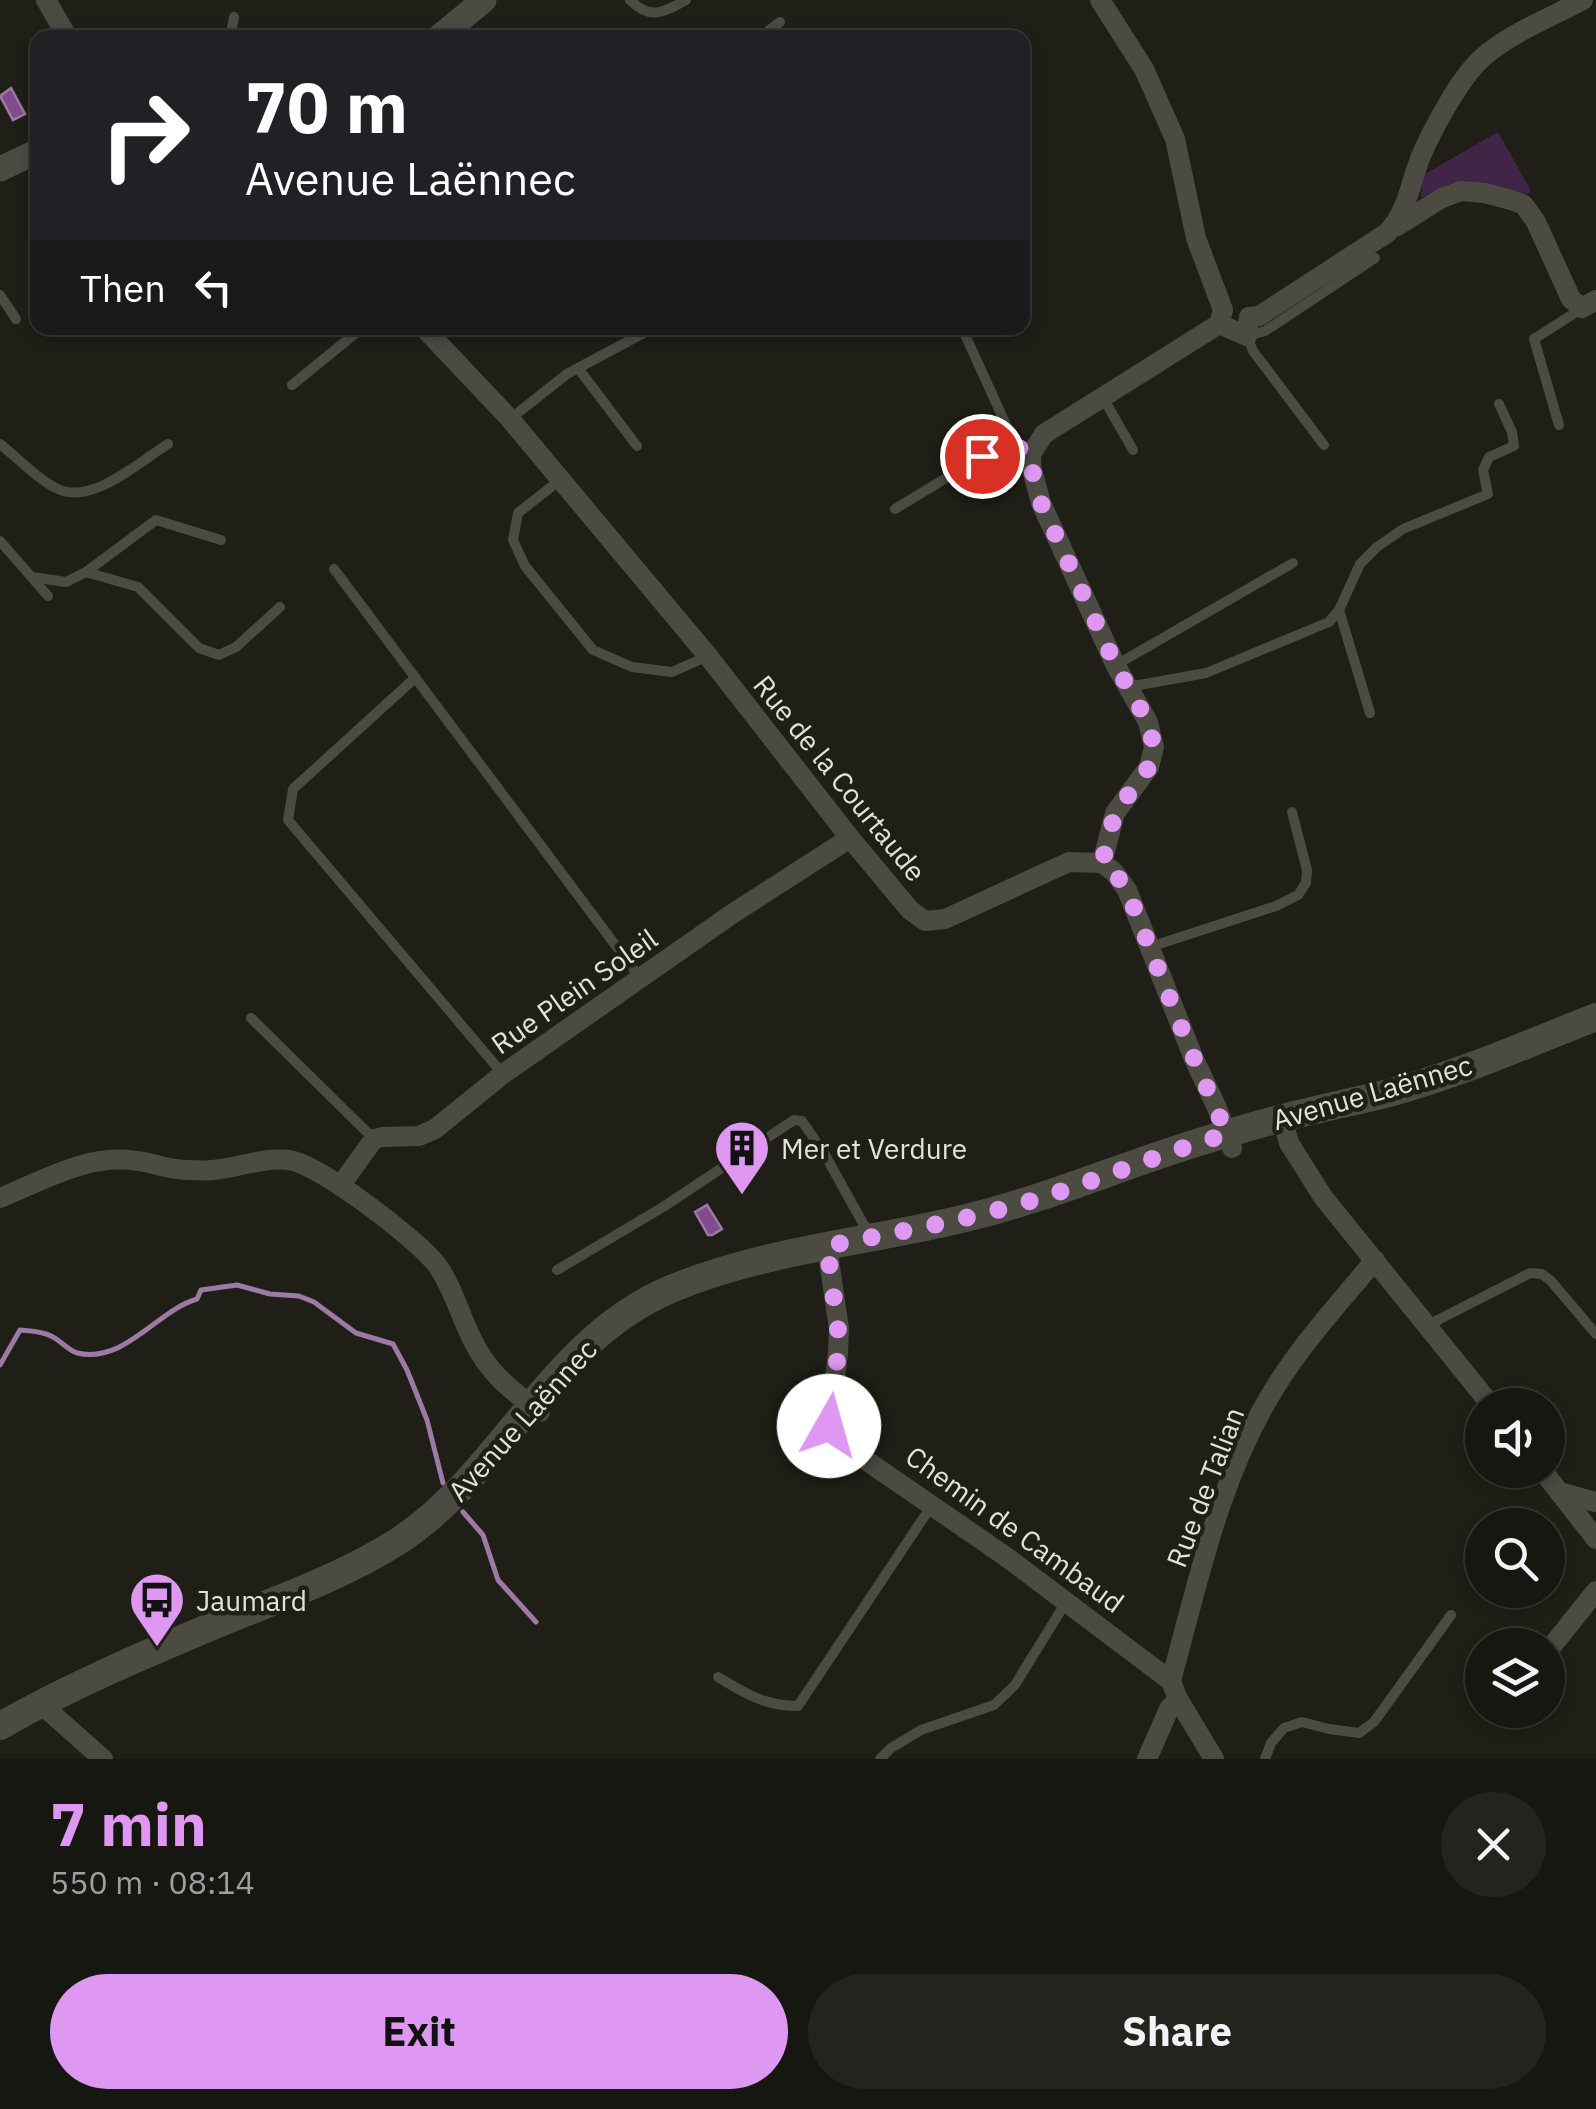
<!DOCTYPE html>
<html lang="en">
<head>
<meta charset="utf-8">
<style>
  body { margin:0; font-family:"IBM Plex Sans",sans-serif; background:#24241f; color:#f1f3f6; height:100vh; display:flex; flex-direction:column; font-size:38px; white-space:nowrap }
  * { box-sizing:border-box; margin:0 }
  p { font-size:32px; color:#9e9f9f }
  .icon { flex:none; width:55px; height:55px; fill:none; stroke:currentColor; stroke-width:2; stroke-linecap:round; stroke-linejoin:round }
  .map { position:relative; height:1759px; overflow:hidden }
  .panel { display:flex; flex-direction:column; background:#171711; flex:1 }
  .panel>* { flex:none }
  .top-card { position:absolute; left:30px; top:30px; width:1000px; height:305px; border-radius:20px; box-shadow:0 5px 15px #0003,0 0 0 2px #363631; background:#202124; color:#fff; overflow:hidden }
  .fabs { position:absolute; left:1465px; top:1388px; display:grid; gap:20px }
  .fabs a { display:grid; place-items:center; width:100px; height:100px; border-radius:50%; background:#171711; box-shadow:0 5px 15px #0003,0 0 0 2px #363631; font-size:50px }
  .pin { position:absolute; display:grid; place-items:center; width:85px; height:85px; color:#fff; margin:-42px; border:5px solid #fff; border-radius:50%; box-shadow:0 2px 10px #0007 }
  .me { position:absolute; width:110px; margin:-55px; rotate:7deg; stroke-linejoin:round; filter:drop-shadow(0 0 8px #0008) }
  .turn { display:flex; align-items:center; gap:35px; height:210px; padding:0 50px; font-size:45px }
  .turn .icon { width:130px; height:130px; stroke-width:2.5 }
  .turn b { display:block; font-size:70px; line-height:85px }
  .then { display:flex; align-items:center; height:95px; padding:0 50px; background:#0003; gap:20px; font-size:38px }
  .round { display:grid; place-items:center; flex:none; width:105px; height:105px; border-radius:52px; background:#24241f }
  .headline { display:flex; align-items:center; justify-content:space-between; height:170px; padding:0 50px }
  h1 { font-size:60px; font-weight:700; line-height:75px; color:#de98f2 }
  .primary-button { display:flex; gap:20px; margin-top:auto; padding:20px 50px }
  .primary-button a { flex:1; height:115px; border-radius:60px; background:#de98f2; color:#111; font-size:40px; font-weight:700; line-height:115px; text-align:center }
  .primary-button a+a { background:#24241f; color:#f1f3f6 }
  .map>svg:first-child { display:block }
  .green { fill:#412549 }
  .water { fill:#7f4d8d; stroke:#9d7aa5; stroke-width:2.5 }
  .lines { fill:none; stroke-linecap:round; stroke-linejoin:round }
  .stream { stroke:#9d7aa5; stroke-width:5 }
  .service { stroke:#4b4b42; stroke-width:10 }
  .minor { stroke:#4b4b42; stroke-width:20 }
  .tertiary { stroke:#4b4b42; stroke-width:25 }
  .secondary { stroke:#4b4b42; stroke-width:28 }
  .route { stroke:#de98f2; stroke-width:18; stroke-dasharray:0 32.4 }
  .labels { text-anchor:middle; dominant-baseline:central; stroke-width:9; stroke-linejoin:round; paint-order:stroke }
  .street-label { font-size:28px; fill:#e3e2dd; stroke:#1f1f17 }
  .poi-label { font-size:28px; fill:#e3e2dd; stroke:#1f1f17; text-anchor:start }
</style>
</head>
<body>
<div class="map">
<svg width="1596" height="1759" viewBox="0 0 1596 1759">
  <rect width="100%" height="100%" fill="#1f1f17"/>
  <path class="green" d="M1498,132l33,59 -5,4 -61,-14 -17,3 -27,14 2,-23z"/>
  <g class="water">
    <path d="M11,88l14,26 -12,6 -13,-24z"/>
    <path d="M707,1205l15,24 -10,6h-4l-13,-23z"/>
  </g>
  <g class="lines">
    <g class="stream">
      <path d="M0,1365l20,-35c10,1 22,1 31,6 9,4 17,14 26,17 48,11 79,-42 120,-54l4,-9 36,-5 33,9 29,2 15,6 42,31 37,11 14,26 20,50 16,63"/>
      <path d="M463,1512l20,23 15,45 38,42"/>
    </g>
    <g class="service">
      <path d="M630,0c21,21 34,12 56,0"/>
      <path d="M230,38l4,-21"/>
      <path d="M759,38l21,-16"/>
      <path d="M0,295l16,24"/>
      <path d="M770,328l1,3"/>
      <path d="M962,328l50,110 7,10 12,6"/>
      <path d="M578,368l59,78"/>
      <path d="M292,385l70,-57"/>
      <path d="M1102,396l31,54"/>
      <path d="M510,419l57,-45 86,-46"/>
      <path d="M1559,425l-25,-86 47,-30"/>
      <path d="M0,444c17,13 37,35 56,44 34,19 83,-26 112,-44"/>
      <path d="M1324,445l-71,-94 -6,-15 18,-5 110,-73"/>
      <path d="M560,480l-42,33 -5,27 12,26 68,84 39,17 40,5 36,-16"/>
      <path d="M895,509l117,-71"/>
      <path d="M0,541l48,55"/>
      <path d="M334,569l306,409"/>
      <path d="M86,572l52,15 61,61 20,7 17,-8 44,-40"/>
      <path d="M32,577l34,5 20,-10 70,-52 65,20"/>
      <path d="M1339,610l31,103"/>
      <path d="M1116,665l177,-102"/>
      <path d="M415,678l-122,111 -5,31 214,253"/>
      <path d="M1128,687l78,-14 123,-51 10,-12 21,-46 17,-17 26,-18 85,-35 -5,-24 6,-13 25,-11 -2,-14 -13,-28"/>
      <path d="M1150,947l126,-41 22,-11 8,-12 1,-13 -15,-58"/>
      <path d="M251,1018l123,121"/>
      <path d="M557,1270l106,-63 131,-87 8,1 22,32 46,83"/>
      <path d="M1428,1325l102,-52 12,1 9,7 45,53"/>
      <path d="M718,1677c28,17 47,29 80,29l134,-201"/>
      <path d="M880,1759l11,-11 30,-18 73,-25 21,-20 51,-83"/>
      <path d="M1265,1759l6,-16 13,-15 18,-6 27,7 30,4 15,-11 77,-107"/>
    </g>
    <g class="minor">
      <path d="M46,0l22,38"/>
      <path d="M1100,0l44,69 31,70 21,99 27,72 -4,14 -175,110 -13,20v12l10,37 75,163 32,56 6,25 -5,20 -34,46 -13,50"/>
      <path d="M1397,226l45,-28 19,-7 24,2 26,7 13,5 12,17 35,77 11,9 14,-8"/>
      <path d="M1249,317l10,-1 128,-83c21,-22 23,-50 34,-77 12,-28 39,-78 61,-98 28,-25 68,-40 101,-58"/>
      <path d="M1219,324l28,12 2,-19"/>
      <path d="M424,328l86,91 198,237 142,182 60,72 15,11 20,-2 124,-57 33,1 12,9 13,18 67,169 23,49 15,40"/>
      <path d="M1282,1118l7,25 34,54 168,208"/>
      <path d="M340,1186l34,-47 9,-2 36,-1 16,-7 68,-55 229,-160 118,-76"/>
      <path d="M0,1198c44,-18 88,-45 138,-37 21,3 29,9 52,9 8,0 16,1 23,0 26,-2 49,-13 76,-10 30,4 128,79 148,105 17,24 23,51 36,76 17,34 38,49 67,71"/>
      <path d="M829,1260l10,69 -1,24 -9,73 9,15 167,115 166,125"/>
      <path d="M1542,1470l54,69"/>
      <path d="M1559,1492l37,10"/>
      <path d="M1548,1651l48,-60"/>
      <path d="M1178,1699l36,60"/>
      <path d="M41,1704l62,55"/>
      <path d="M1147,1759l22,-50 9,-10 -7,-18c27,-99 49,-207 105,-295 28,-45 65,-85 99,-126"/>
    </g>
    <g class="tertiary">
      <path d="M438,38l46,-38"/>
      <path d="M0,169l38,-18"/>
    </g>
    <path class="secondary" d="M0,1726c72,-41 150,-74 227,-106 57,-23 118,-45 170,-78 106,-68 151,-201 274,-253 94,-39 197,-47 295,-71 79,-19 153,-51 230,-75 34,-10 68,-21 103,-29 35,-9 70,-15 104,-25 66,-19 129,-47 193,-72"/>
  </g>
  <g class="lines">
    <path class="route" d="M829,1426l9,-73v-23l-11,-84c70,-14 141,-26 210,-47 64,-20 126,-46 190,-65l-40,-92 -60,-152 -13,-18 -12,-9 13,-50 34,-46 5,-20 -6,-25 -32,-56 -75,-163 -10,-37v-12l-12,-6 -7,-10 -30,18"/>
  </g>
  <defs>
    <g id="building-pin" transform="scale(2.875)"><path d="M0 17L-7.5 6A9.5 9.5 0 1 1 7.5 6Z" fill="#de98f2" stroke="#1f1f17"/><path d="M-4-6H4V6H1V3H-1V6H-4ZM-2.5-4.3h1.7v1.8h-1.7ZM.8-4.3h1.7v1.8H.8ZM-2.5-1h1.7V.8h-1.7ZM.8-1h1.7V.8H.8Z" fill="#111"/></g>
    <g id="bus-pin" transform="scale(2.875)"><path d="M0 17L-7.5 6A9.5 9.5 0 1 1 7.5 6Z" fill="#de98f2" stroke="#1f1f17"/><path d="M-5-6H5V4H4V6H2V4H-2V6H-4V4H-5ZM-3.5-4V0h7V-4ZM-3.5 1.2v1.5H-2V1.2ZM2 1.2v1.5H3.5V1.2Z" fill="#111"/></g>
  </defs>
  <g fill-rule="evenodd">
    <use href="#building-pin" x="742" y="1148"/>
    <use href="#bus-pin" x="157" y="1600"/>
  </g>
  <g class="labels">
    <g class="street-label">
      <text transform="translate(840 778) rotate(51)">Rue de la Courtaude</text>
      <text transform="translate(574 991) rotate(-35)">Rue Plein Soleil</text>
      <text transform="translate(1372 1092) rotate(-16)">Avenue Laënnec</text>
      <text transform="translate(522 1420) rotate(-48)">Avenue Laënnec</text>
      <text transform="translate(1205 1487) rotate(-69)">Rue de Talian</text>
      <text transform="translate(1015 1529) rotate(36)">Chemin de Cambaud</text>
    </g>
    <g class="poi-label">
      <text x="781" y="1148">Mer et Verdure</text>
      <text x="196" y="1600">Jaumard</text>
    </g>
  </g>
</svg>
<div class="fabs">
<a><svg class="icon" aria-label="sound" viewBox="0 0 24 24"><path d="M4 9h4l5-4v14l-5-4H4zM17 9q2 3 0 6"/></svg></a>
<a><svg class="icon" aria-label="search" viewBox="0 0 24 24"><circle cx="10" cy="10" r="6"/><path d="M15 15l6 6"/></svg></a>
<a><svg class="icon" aria-label="layers" viewBox="0 0 24 24"><path d="M12 4l9 5-9 5-9-5zM3 14l9 5 9-5"/></svg></a>
</div>
<div class="pin" style="left:982px;top:456px;background:#d93025"><svg class="icon" aria-label="arrive" viewBox="0 0 24 24"><path d="M6 21V4h12l-3 4 3 4H6"/></svg></div>
<svg class="me" style="left:829px;top:1426px" viewBox="-20 -20 40 40"><circle r="19" fill="#fff"/><path d="M0-13L10 11 0 6-10 11z" fill="#de98f2"/></svg>
<div class="top-card">
<div class="turn"><svg class="icon" aria-label="right" viewBox="0 0 24 24"><path d="M7 20v-9h11M14 6l5 5-5 5"/></svg><div><b>70 m</b>Avenue Laënnec</div></div>
<div class="then">Then<svg class="icon" aria-label="left" viewBox="0 0 24 24"><path d="M17 20v-9H6M10 6l-5 5 5 5"/></svg></div>
</div>
</div>
<section class="panel">
<div class="headline"><div><h1>7 min</h1><p>550 m · 08:14</p></div><a class="round"><svg class="icon" aria-label="close" viewBox="0 0 24 24"><path d="M6 6l12 12M18 6L6 18"/></svg></a></div>
<div class="primary-button"><a>Exit</a><a>Share</a></div>
</section>
</body>
</html>
